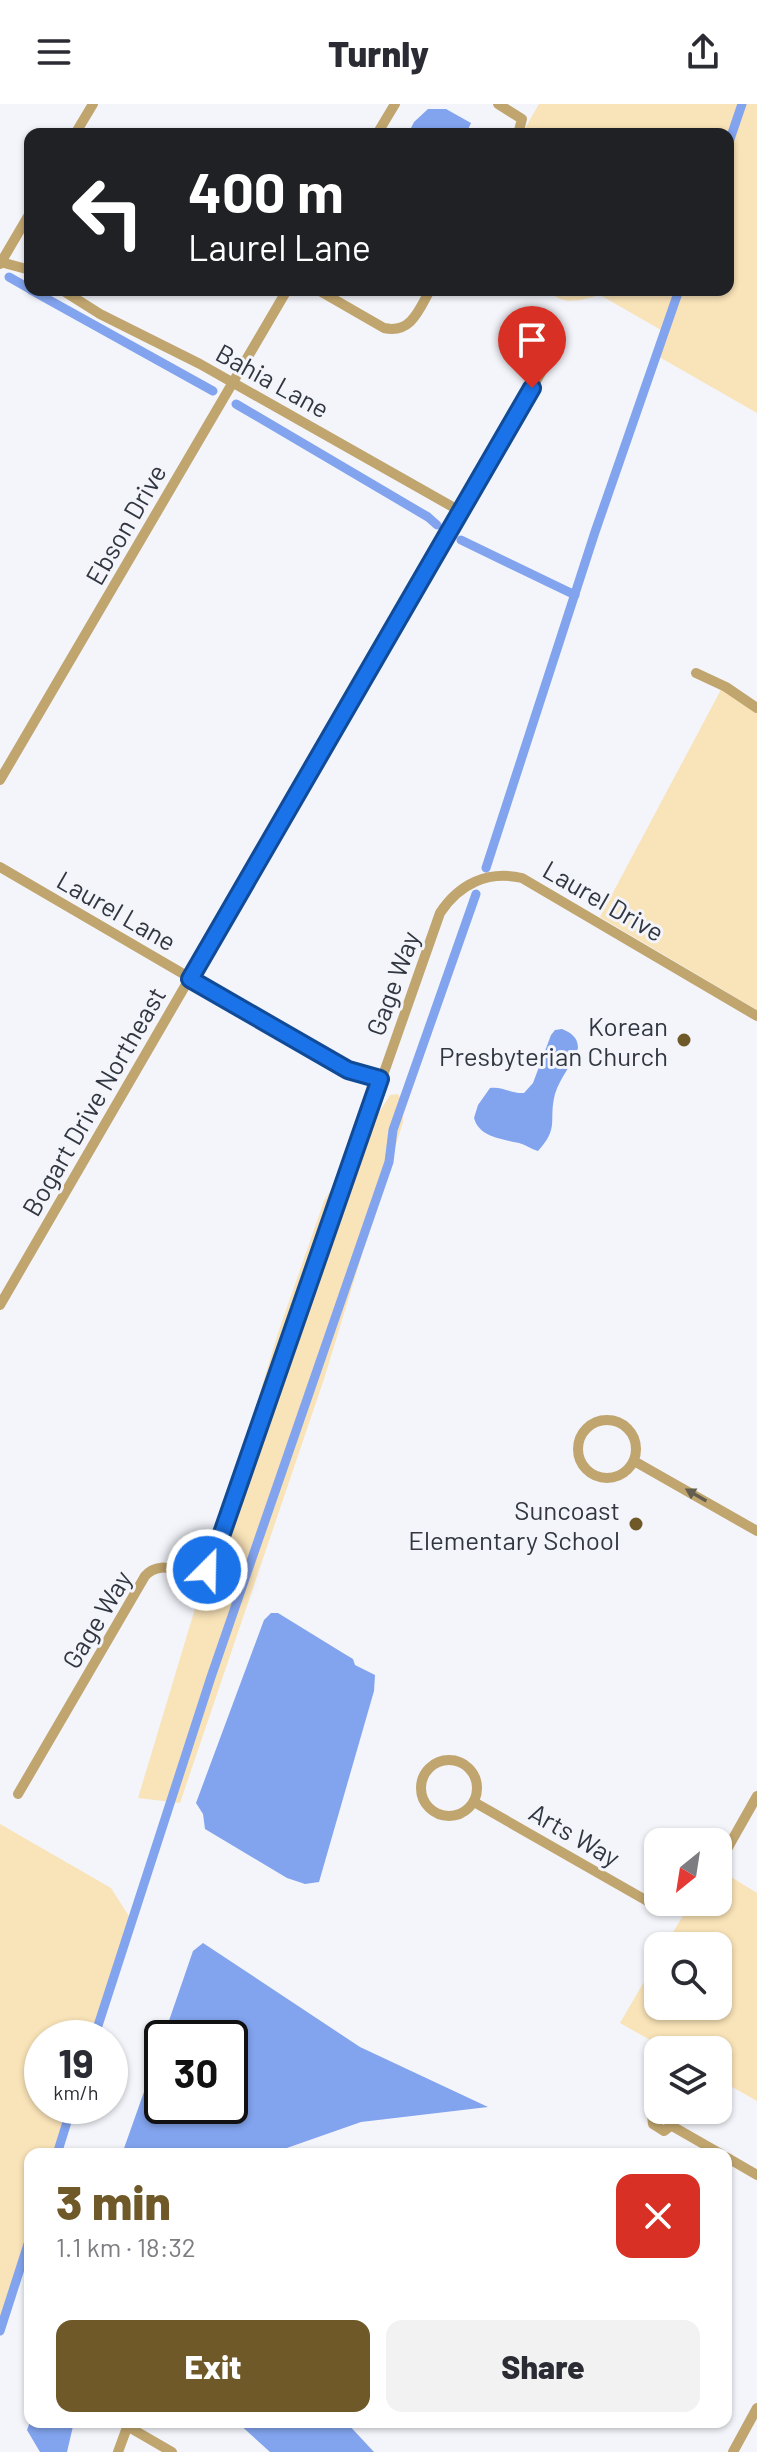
<!DOCTYPE html>
<html lang="en">
<head>
<meta charset="utf-8">
<style>
  body { margin:0; font-family:Barlow,sans-serif; background:#f2f2f3; color:#2b2b33; height:100vh; display:flex; flex-direction:column; font-size:30px; white-space:nowrap }
  * { box-sizing:border-box; margin:0 }
  p { font-size:26px; color:#7c7c81 }
  .icon { flex:none; width:44px; height:44px; fill:none; stroke:currentColor; stroke-width:2; stroke-linecap:round; stroke-linejoin:round }
  .map { position:relative; flex:1; overflow:hidden }
  .panel { position:absolute; left:24px; top:2044px; width:708px; height:280px; display:flex; flex-direction:column; background:#fff; border-radius:16px; box-shadow:0 2px 6px #0004 }
  .panel>* { flex:none }
  .top-card { position:absolute; left:24px; top:24px; width:710px; height:168px; border-radius:16px; box-shadow:0 2px 6px #0004; background:#202124; color:#fff; overflow:hidden }
  .needle { width:52px; rotate:210deg }
  .fabs { position:absolute; left:644px; top:1724px; display:grid; gap:16px }
  .fabs a { display:grid; place-items:center; width:88px; height:88px; border-radius:16px; background:#fff; box-shadow:0 2px 6px #0004; font-size:40px }
  .speed { position:absolute; left:24px; top:1916px; display:flex; gap:16px; font-size:40px; font-weight:700; text-align:center }
  .speed>* { display:grid; place-content:center; width:104px; height:104px; border-radius:50%; background:#fff; box-shadow:0 2px 6px #0004; line-height:1 }
  .speed small { font-size:20px; font-weight:400 }
  .speed .limit { border:4px solid #111; border-radius:12px; background:#fff; color:#111 }
  .pin { position:absolute; display:grid; place-items:center; width:68px; height:68px; color:#fff; margin:-82px -34px; border-radius:50% 50% 50% 0; rotate:-45deg; box-shadow:0 0 8px #0007 }
  .pin .icon { rotate:45deg }
  .me { position:absolute; width:88px; margin:-44px; rotate:23deg; stroke-linejoin:round; filter:drop-shadow(0 0 6px #0008) }
  .turn { display:flex; align-items:center; gap:28px; height:168px; padding:0 32px; font-size:36px }
  .turn .icon { width:104px; height:104px; stroke-width:2.5 }
  .turn b { display:block; font-size:56px; line-height:68px }
  .round { display:grid; place-items:center; flex:none; width:84px; height:84px; border-radius:16px; background:#f2f2f3 }
  .headline { display:flex; align-items:center; justify-content:space-between; height:136px; padding:0 32px }
  h1 { font-size:48px; font-weight:800; line-height:60px; color:#6f5928 }
  .action { display:flex; gap:16px; margin-top:auto; padding:16px 32px }
  .action a { flex:1; height:92px; border-radius:16px; background:#6f5928; color:#fff; font-size:32px; font-weight:800; line-height:92px; text-align:center }
  .action a+a { background:#f2f2f3; color:#2b2b33 }
  header { display:flex; justify-content:space-between; align-items:center; height:104px; padding:0 32px; background:#fff; font-size:36px; font-weight:800 }
  .map>svg:first-child { display:block }
  .green { fill:#f9e3b8 }
  .water { fill:#82a3ed }
  .lines { fill:none; stroke-linecap:round; stroke-linejoin:round }
  .canal { stroke:#82a3ed; stroke-width:9 }
  .minor { stroke:#c0a56e; stroke-width:10 }
  .oneway { fill:#635d50 }
  .route-casing { stroke:#114b97; stroke-width:20 }
  .route { stroke:#1a73e8; stroke-width:14 }
  .poi-dot { fill:#6f5928; stroke:#f3f5fb; stroke-width:3 }
  .labels { text-anchor:middle; dominant-baseline:central; stroke-width:6; stroke-linejoin:round; paint-order:stroke }
  .street-label { font-size:26px; fill:#313640; stroke:#f3f5fb }
  .poi-label { font-size:26px; fill:#313640; stroke:#f3f5fb; text-anchor:end }
</style>
</head>
<body>
<header><svg class="icon" aria-label="menu" viewBox="0 0 24 24"><path d="M4 6h16M4 12h16M4 18h16"/></svg>Turnly<svg class="icon" aria-label="share" viewBox="0 0 24 24"><path d="M12 15V3M7 8l5-5 5 5M5 13v7h14v-7"/></svg></header>
<div class="map">
<svg width="757" height="2348" viewBox="0 0 757 2348">
  <rect width="100%" height="100%" fill="#f3f5fb"/>
  <g class="green">
    <path d="M539,0h218v309l-103,-59 7,-24 -61,-35c-19,5 -37,12 -52,-5h180v-156h-203l-1,-4z"/>
    <path d="M724,580l33,21v305l-157,-93z"/>
    <path d="M398,990l5,9v19l-17,54 -62,203 -144,424 -42,-5 140,-465 46,-132 66,-106z"/>
    <path d="M0,1720l111,64 21,33 -39,117h-51v68h29l-16,48h-25v77l-30,91z"/>
    <path d="M718,1765l39,24v208l-39,-22v-29h-50l-48,-27 38,-65v48h60v-60h-53l26,-44h27z"/>
  </g>
  <g class="water">
    <path d="M428,5h18l25,14 -5,11h-58l6,-12z"/>
    <path d="M562,925c9,4 16,8 16,19 -5,16 -18,29 -23,46 -7,27 5,33 -17,57 -7,-2 -12,-6 -19,-8 -17,-4 -40,-6 -45,-25l4,-13 12,-17c12,-2 22,6 34,5l9,-10 18,-48 4,-5z"/>
    <path d="M271,1509h7l65,40 10,6 2,6 20,10 -1,16 -55,191 -14,2 -18,-6 -82,-49 -2,-15 -7,-11 68,-183z"/>
    <path d="M203,1839l157,104 128,60 -127,15 -77,27 -6,5h-156l40,-113v65h68v-68h-67l30,-87z"/>
    <path d="M30,2318h44l-7,30h-27l-13,-22z"/>
    <path d="M237,2318h109l28,30h-104z"/>
  </g>
  <g class="lines">
    <g class="canal">
      <path d="M728,41l14,-41"/>
      <path d="M9,173l21,12"/>
      <path d="M31,186l182,101"/>
      <path d="M236,300l192,113 9,8"/>
      <path d="M461,436l114,55"/>
      <path d="M486,764l109,-336 84,-242"/>
      <path d="M94,1934l117,-361 178,-515 4,-32 83,-236"/>
      <path d="M57,2050l15,-48"/>
      <path d="M0,2227l30,-93"/>
    </g>
    <g class="minor">
      <path d="M498,0l24,15 -4,15"/>
      <path d="M75,30l18,-30"/>
      <path d="M377,30l18,-30"/>
      <path d="M1,158l29,8"/>
      <path d="M0,160l30,-51"/>
      <path d="M62,186l38,24 100,50 260,147"/>
      <path d="M318,186l66,38c27,6 35,-18 46,-38"/>
      <path d="M696,569l30,14 31,21"/>
      <path d="M0,676l287,-490"/>
      <path d="M0,763l348,203 32,9"/>
      <path d="M0,1201l561,-967"/>
      <circle cx="607" cy="1345" r="29"/>
      <path d="M634,1357l123,70"/>
      <circle cx="449" cy="1684" r="28"/>
      <path d="M18,1690l127,-218c20,-23 50,11 67,-14l228,-649c19,-29 48,-43 82,-35l235,138"/>
      <path d="M474,1698l189,108c12,1 25,3 34,-8"/>
      <path d="M718,1761l39,-69"/>
      <path d="M658,2005l-6,6 1,9 11,7 9,-7v-8l-5,-6"/>
      <path d="M672,2022l49,28"/>
      <path d="M726,2053l31,18"/>
      <path d="M127,2322l45,26"/>
      <path d="M118,2348l11,-30"/>
      <path d="M733,2348l24,-44"/>
    </g>
  </g>
  <defs><path id="oneway-solid" d="M-6-.8H1V-3.2L6.5 0L1 3.2V.8H-6Z" transform="scale(2)"/></defs>
  <use class="oneway" href="#oneway-solid" transform="translate(696 1391) rotate(-150)"/>
  <g class="lines">
    <g class="route-casing">
      <path id="route" d="M207,1466l5,-8 168,-483 -32,-9 -158,-91 342,-591"/>
    </g>
    <use href="#route" class="route"/>
  </g>
  <g class="poi-dot">
    <circle cx="684" cy="936" r="8"/>
    <circle cx="636" cy="1420" r="8"/>
  </g>
  <g class="labels">
    <g class="street-label">
      <text transform="translate(273 276) rotate(29)">Bahia Lane</text>
      <text transform="translate(125 420) rotate(-60)">Ebson Drive</text>
      <text transform="translate(604 796) rotate(30)">Laurel Drive</text>
      <text transform="translate(117 806) rotate(30)">Laurel Lane</text>
      <text transform="translate(392 879) rotate(-70)">Gage Way</text>
      <text transform="translate(93 997) rotate(-60)">Bogart Drive Northeast</text>
      <text transform="translate(96 1515) rotate(-59)">Gage Way</text>
      <text transform="translate(575 1730) rotate(30)">Arts Way</text>
    </g>
    <g class="poi-label">
      <text x="668" y="921">Korean<tspan x="668" dy="30">Presbyterian Church</tspan></text>
      <text x="620" y="1405">Suncoast<tspan x="620" dy="30">Elementary School</tspan></text>
    </g>
  </g>
</svg>
<div class="fabs">
<a><svg class="needle" viewBox="-14 -14 28 28"><path d="M0-13l5 13h-10z" fill="#e53935"/><path d="M0 13l5-13h-10z" fill="#7c7c81"/></svg></a>
<a><svg class="icon" aria-label="search" viewBox="0 0 24 24"><circle cx="10" cy="10" r="6"/><path d="M15 15l6 6"/></svg></a>
<a><svg class="icon" aria-label="layers" viewBox="0 0 24 24"><path d="M12 4l9 5-9 5-9-5zM3 14l9 5 9-5"/></svg></a>
</div>
<div class="speed"><div>19<small>km/h</small></div><div class="limit">30</div></div>
<div class="pin" style="left:532px;top:284px;background:#d93025"><svg class="icon" aria-label="arrive" viewBox="0 0 24 24"><path d="M6 21V4h12l-3 4 3 4H6"/></svg></div>
<svg class="me" style="left:207px;top:1466px" viewBox="-20 -20 40 40"><circle r="17" fill="#1a73e8" stroke="#fff" stroke-width="3"/><path d="M0-11L8 9 0 5-8 9z" fill="#fff"/></svg>
<div class="top-card">
<div class="turn"><svg class="icon" aria-label="left" viewBox="0 0 24 24"><path d="M17 20v-9H6M10 6l-5 5 5 5"/></svg><div><b>400 m</b>Laurel Lane</div></div>
</div>
<section class="panel">
<div class="headline"><div><h1>3 min</h1><p>1.1 km · 18:32</p></div><a class="round" style="background:#d93025;color:#fff"><svg class="icon" aria-label="close" viewBox="0 0 24 24"><path d="M6 6l12 12M18 6L6 18"/></svg></a></div>
<div class="action"><a>Exit</a><a>Share</a></div>
</section>
</div>
</body>
</html>
